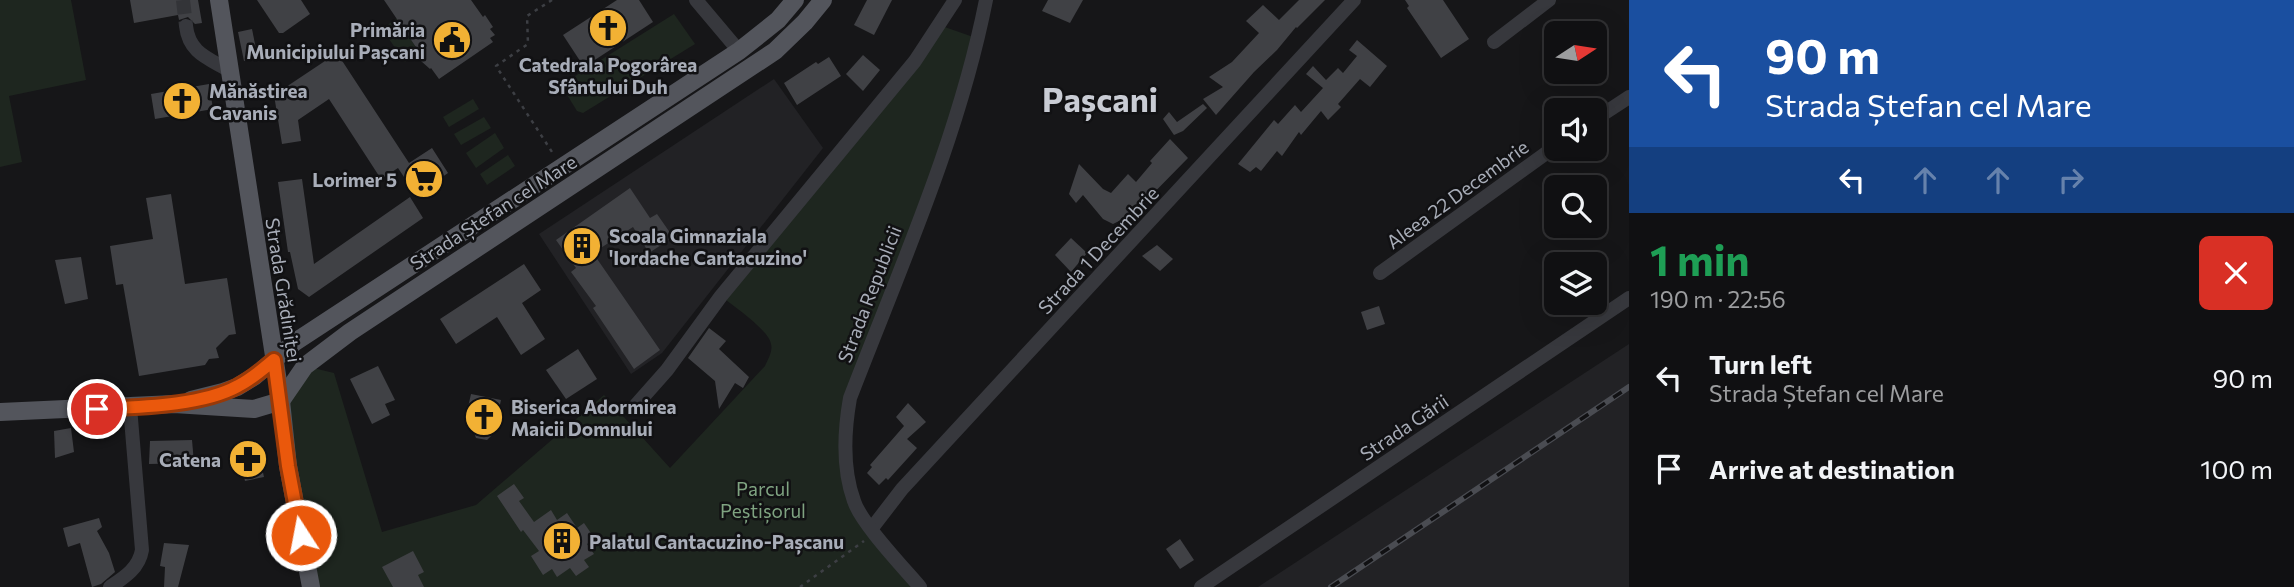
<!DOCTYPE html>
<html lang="en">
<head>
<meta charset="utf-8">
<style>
  body { margin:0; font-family:Commissioner,sans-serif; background:#1e1e20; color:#f1f3f6; height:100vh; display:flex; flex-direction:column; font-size:26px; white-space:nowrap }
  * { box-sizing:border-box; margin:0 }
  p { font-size:23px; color:#9c9d9f }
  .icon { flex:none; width:38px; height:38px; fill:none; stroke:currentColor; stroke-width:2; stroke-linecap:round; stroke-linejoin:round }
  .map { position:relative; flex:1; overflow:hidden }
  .drawer { display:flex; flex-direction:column; background:#101012; width:665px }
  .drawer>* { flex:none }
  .banner { background:#1a4fa0; color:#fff; overflow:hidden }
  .needle { width:46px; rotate:78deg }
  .fabs { position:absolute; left:1544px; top:21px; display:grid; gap:14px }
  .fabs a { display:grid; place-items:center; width:63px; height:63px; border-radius:10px; background:#101012; box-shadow:0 7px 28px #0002,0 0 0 2px #303032; font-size:35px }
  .pin { position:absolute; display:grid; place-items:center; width:60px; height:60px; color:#fff; margin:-30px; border:4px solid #fff; border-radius:50%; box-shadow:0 2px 7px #0007 }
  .me { position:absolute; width:77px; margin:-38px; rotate:349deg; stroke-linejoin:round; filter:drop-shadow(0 0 5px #0008) }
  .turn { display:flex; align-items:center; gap:24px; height:147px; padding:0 21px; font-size:32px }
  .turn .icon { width:91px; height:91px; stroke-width:2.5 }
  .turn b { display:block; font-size:49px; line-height:60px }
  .lanes { display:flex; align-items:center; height:66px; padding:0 21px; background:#0003; justify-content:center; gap:35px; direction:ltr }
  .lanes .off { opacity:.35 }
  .round { display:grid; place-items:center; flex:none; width:74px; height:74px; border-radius:10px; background:#1e1e20 }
  .overview { display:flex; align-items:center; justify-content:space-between; height:119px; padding:0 21px }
  h1 { font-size:42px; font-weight:700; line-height:52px; color:#1e9e55 }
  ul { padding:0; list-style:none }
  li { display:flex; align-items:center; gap:21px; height:91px; padding:0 21px }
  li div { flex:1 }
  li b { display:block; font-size:26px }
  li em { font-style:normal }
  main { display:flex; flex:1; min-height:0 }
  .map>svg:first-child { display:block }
  .built { fill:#222225 }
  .green { fill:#1e261f }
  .building { fill:#404145 }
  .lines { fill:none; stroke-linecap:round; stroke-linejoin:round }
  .minor-tunnel { stroke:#333438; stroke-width:14; stroke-dasharray:14 7; stroke-linecap:butt }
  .path { stroke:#3d3f44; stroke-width:2.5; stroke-dasharray:3.5 5; stroke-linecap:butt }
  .minor { stroke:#37383d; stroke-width:14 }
  .major { stroke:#53555c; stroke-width:18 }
  .rail-casing { stroke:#4a4c52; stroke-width:6 }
  .rail { stroke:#111113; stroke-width:3.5; stroke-dasharray:10; stroke-linecap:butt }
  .route-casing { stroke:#983908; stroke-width:18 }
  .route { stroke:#ea580c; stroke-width:12 }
  .labels { text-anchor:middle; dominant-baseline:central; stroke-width:5; stroke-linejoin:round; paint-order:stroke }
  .poi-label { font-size:19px; font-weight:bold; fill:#a8adb8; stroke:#111113; text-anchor:start }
  .street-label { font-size:19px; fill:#a8adb8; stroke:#111113 }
  .park-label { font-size:19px; fill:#7fa381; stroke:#111113 }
  .town-label { font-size:33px; font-weight:bold; fill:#c9ccd4; stroke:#111113 }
</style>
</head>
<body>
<main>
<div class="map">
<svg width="1629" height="587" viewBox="0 0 1629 587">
  <rect width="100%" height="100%" fill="#161618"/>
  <g class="built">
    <path d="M774,79l49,69 -161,205 -31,21 -92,-140z"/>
    <path d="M1629,344v243h-371z"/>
  </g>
  <g class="green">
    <path d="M0,0h71l15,80 -77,16 13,66 -22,5z"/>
    <path d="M674,14l21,30 -112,69 -6,-2 -16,-26z"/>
    <path d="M397,18l22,34 -14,10 -23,-33z"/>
    <path d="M939,25l40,14 -129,359 4,104 66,85h-609l-30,-186 24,-35 29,7 48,159 94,-27 128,-110 66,73 95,-102c3,-7 8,-15 6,-22 -2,-14 -38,-38 -50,-48z"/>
    <path d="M473,99l6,10 -30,18 -6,-10z"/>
    <path d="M484,117l7,11 -30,17 -7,-11z"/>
    <path d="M495,133l9,15 -28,20 -10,-15z"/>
    <path d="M508,155l7,11 -28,19 -7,-11z"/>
  </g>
  <g class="building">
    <path d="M130,0h68l4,23 -7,1 -7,-7 -9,3 -1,-5 -44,8z"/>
    <path d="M257,0h44l9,14 -27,19h-4z"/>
    <path d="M384,0h87l12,17 2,-2 8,12 -3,2 5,6 -5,3 3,4 -54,37 -8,-11 -1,1 -9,-8 3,-2z"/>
    <path d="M617,0h22l14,22 -69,45 -21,-32z"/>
    <path d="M867,0h25l-18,35 -20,-10z"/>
    <path d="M1048,0h35l-13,23 -28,-12z"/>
    <path d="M1299,0h26l-28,28 -1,-1 -19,23 -23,22 -38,43 -13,-16 20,-12 -14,-10 23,-15 27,-29 -13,-12 17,-16 16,15z"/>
    <path d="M1405,0h38l26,39 -28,19 -34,-50 2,-2z"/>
    <path d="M252,29l6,30 -14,2 -6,-29z"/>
    <path d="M1357,40l30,26 -17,21 -10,-8 -22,25 3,3 -13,13 -7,-9 -20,24 -2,-3 -17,24 -5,-5 -16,20 -5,-4 -6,5 -12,-8 36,-44 4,4 17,-19 6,7 22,-24 -17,-14 7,-8 13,14 12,-12 5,5 14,-17 -8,-6z"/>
    <path d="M337,53l72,110 23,-15 16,25 -32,22 -18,-27 -17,11 -52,-80 -31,21 3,21 -19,3 -8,-49z"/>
    <path d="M863,55l17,15 -17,21 -17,-17z"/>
    <path d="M829,57l12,19 -44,29 -13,-22 32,-21 2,2z"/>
    <path d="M209,84l4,25 -58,10 -4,-25z"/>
    <path d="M1203,104l4,4 -24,23 -9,4 -11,-16 6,-7 8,10z"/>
    <path d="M1170,139l18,19 -55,56 6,5 -11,11 -9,-9 -6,3 -10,-5 -20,-24 -7,8 -7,-9 10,-30 24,25 8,4 17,-19 8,8 16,-19 -2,-2z"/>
    <path d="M302,179l12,85 96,-67 13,21 -114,79 -11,-8 -8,-37h-2l-10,-70z"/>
    <path d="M630,188l20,30 7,-4 16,23 -24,16 -16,-26 -40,26 67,97 -26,19 -41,-61 3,-2 -25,-34 5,-4 -20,-28z"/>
    <path d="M171,194l14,90 42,-6 9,56 -7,1 -13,13 3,10 -10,1 -4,6 -66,11 -16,-92 -7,1 -6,-39 43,-7 -7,-41z"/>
    <path d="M1071,238l16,15 -16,19 -16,-17z"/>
    <path d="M1157,245l16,14 -13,12 -18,-15z"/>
    <path d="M81,257l7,42 -23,5 -10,-44z"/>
    <path d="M524,264l17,26 -19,13 23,36 -24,16 -24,-38 -41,27 -16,-25z"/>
    <path d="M1379,306l6,18 -18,6 -6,-18z"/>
    <path d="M709,328l17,13 -7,8 30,28 -6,11 -8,-5 -16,26 -4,-28 -27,-23z"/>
    <path d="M578,349l19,30 -31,20 -20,-29z"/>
    <path d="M378,366l17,34 -10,4 5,11 -18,9 -22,-45z"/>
    <path d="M471,394l30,6 -7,33 -7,7 -11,-2 -3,-8 2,-12 -9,-2z"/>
    <path d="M908,403l18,19 -19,17 10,9 -29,32 -2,-2 -7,7 -12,-12 5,-6 -2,-2 34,-39 -8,-9z"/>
    <path d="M71,428l3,24 -19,6 -1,-27z"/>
    <path d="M192,440l2,23 -45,1 1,-23z"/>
    <path d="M257,446l7,31 -19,4 -7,-31z"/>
    <path d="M514,484l10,14 -5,3 15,21 17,-12 6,10 10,-7 10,15 7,-5 11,16 -8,5 7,10 -10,6 5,7 -13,9 -6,-8 -13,9 -5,-8 -9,6 -12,-19 8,-5 -16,-21 -2,2 -24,-36z"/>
    <path d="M99,518l3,9 -5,4 12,22 6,19 -14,12 -9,3 -12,-44 -12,4 -5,-19z"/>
    <path d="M1180,539l14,21 -14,9 -14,-20z"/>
    <path d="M164,543l25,2 -11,42h-14l1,-20 -5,-1z"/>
    <path d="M413,551l11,21 -6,3 6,12h-31l-11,-20z"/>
  </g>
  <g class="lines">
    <path class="minor-tunnel" d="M183,0l3,26"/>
    <g class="path">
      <path d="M552,0l-25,16 1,28 -32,22 58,89"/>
      <path d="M800,587l64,-46"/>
    </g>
    <g class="minor">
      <path d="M696,0l43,51"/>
      <path d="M186,26c3,27 22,32 44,45"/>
      <path d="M1494,42l55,-42"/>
      <path d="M1594,120l35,-23"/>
      <path d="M1380,273l176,-127"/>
      <path d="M636,405l31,-35 54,-74 194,-235 40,-61"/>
      <path d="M872,528l30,-39 452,-489"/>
      <path d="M110,587c15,-10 29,-19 32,-37l-12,-143"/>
      <path d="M920,587c-17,-20 -59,-64 -66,-86 -12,-33 -10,-69 -4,-103 50,-130 109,-261 136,-398"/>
      <path d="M1201,587l428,-289"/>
    </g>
    <g class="major">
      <path d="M219,0l62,401 7,65 23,121"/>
      <path d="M191,400l32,-8 14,-5 18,-11 40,-34 444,-291 39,-31 17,-20"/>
      <path d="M0,412l174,-8 80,5 27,-8 24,-35 45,-34 425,-281 30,-29 18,-22"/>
    </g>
    <g class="rail-casing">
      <path id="rail" d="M1331,587l298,-200"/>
    </g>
    <use href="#rail" class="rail"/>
  </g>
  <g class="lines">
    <g class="route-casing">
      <path id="route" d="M97,409c41,-2 105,-3 141,-23 14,-7 25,-17 36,-26l14,106 13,69"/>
    </g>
    <use href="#route" class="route"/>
  </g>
  <defs>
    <g id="church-disc" transform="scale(2.0125)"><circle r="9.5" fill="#f2b134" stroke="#111113"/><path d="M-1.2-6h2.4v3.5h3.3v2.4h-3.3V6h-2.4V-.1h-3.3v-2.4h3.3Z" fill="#111"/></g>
    <g id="civic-disc" transform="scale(2.0125)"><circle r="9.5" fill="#f2b134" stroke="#111113"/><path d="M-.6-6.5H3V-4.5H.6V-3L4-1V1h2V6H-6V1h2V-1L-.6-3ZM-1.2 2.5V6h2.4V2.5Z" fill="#111"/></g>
    <g id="supermarket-disc" transform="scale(2.0125)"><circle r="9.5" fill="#f2b134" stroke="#111113"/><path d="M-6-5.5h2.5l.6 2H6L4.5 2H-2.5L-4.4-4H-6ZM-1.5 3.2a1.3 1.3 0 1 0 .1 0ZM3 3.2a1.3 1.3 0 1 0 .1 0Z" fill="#111"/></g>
    <g id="building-disc" transform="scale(2.0125)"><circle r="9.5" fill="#f2b134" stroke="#111113"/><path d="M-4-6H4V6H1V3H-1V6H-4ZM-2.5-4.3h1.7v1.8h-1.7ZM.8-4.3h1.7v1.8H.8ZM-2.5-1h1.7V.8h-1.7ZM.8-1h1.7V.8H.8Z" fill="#111"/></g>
    <g id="pharmacy-disc" transform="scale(2.0125)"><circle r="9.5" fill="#f2b134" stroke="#111113"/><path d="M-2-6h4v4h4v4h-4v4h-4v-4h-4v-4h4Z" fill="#111"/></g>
  </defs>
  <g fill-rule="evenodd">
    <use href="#church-disc" x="608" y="28"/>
    <use href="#civic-disc" x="452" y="40"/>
    <use href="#church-disc" x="182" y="101"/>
    <use href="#supermarket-disc" x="424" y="179"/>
    <use href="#building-disc" x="582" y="246"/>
    <use href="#church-disc" x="484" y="417"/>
    <use href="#pharmacy-disc" x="248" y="459"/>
    <use href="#building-disc" x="562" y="541"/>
  </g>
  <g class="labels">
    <g class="poi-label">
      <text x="425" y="29" text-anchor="end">Primăria<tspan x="425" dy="22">Municipiului Pașcani</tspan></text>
      <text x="608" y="64" text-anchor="middle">Catedrala Pogorârea<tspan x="608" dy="22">Sfântului Duh</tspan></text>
      <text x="209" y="90">Mănăstirea<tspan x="209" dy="22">Cavanis</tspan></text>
      <text x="397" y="179" text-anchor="end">Lorimer 5</text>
      <text x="609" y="235">Scoala Gimnaziala<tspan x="609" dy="22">'Iordache Cantacuzino'</tspan></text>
      <text x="511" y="406">Biserica Adormirea<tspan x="511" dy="22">Maicii Domnului</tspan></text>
      <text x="221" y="459" text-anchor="end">Catena</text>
      <text x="589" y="541">Palatul Cantacuzino-Pașcanu</text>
    </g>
    <g class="street-label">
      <text transform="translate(1457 194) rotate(-36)">Aleea 22 Decembrie</text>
      <text transform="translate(493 212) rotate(-33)">Strada Ștefan cel Mare</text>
      <text transform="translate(1098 250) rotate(-47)">Strada 1 Decembrie</text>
      <text transform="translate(284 290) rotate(81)">Strada Grădiniței</text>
      <text transform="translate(869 294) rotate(-69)">Strada Republicii</text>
      <text transform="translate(1404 427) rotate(-34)">Strada Gării</text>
    </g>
    <g class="park-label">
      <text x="763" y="488">Parcul<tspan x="763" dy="22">Peștișorul</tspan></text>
    </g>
    <g class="town-label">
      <text x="1100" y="98">Pașcani</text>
    </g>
  </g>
</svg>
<div class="fabs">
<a><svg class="needle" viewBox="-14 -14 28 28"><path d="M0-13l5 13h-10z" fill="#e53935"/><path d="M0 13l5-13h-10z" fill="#9c9d9f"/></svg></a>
<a><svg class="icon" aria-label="sound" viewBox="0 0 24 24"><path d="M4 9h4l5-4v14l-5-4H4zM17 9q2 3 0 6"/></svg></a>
<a><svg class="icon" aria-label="search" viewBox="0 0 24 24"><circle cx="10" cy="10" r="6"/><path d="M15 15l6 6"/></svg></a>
<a><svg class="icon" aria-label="layers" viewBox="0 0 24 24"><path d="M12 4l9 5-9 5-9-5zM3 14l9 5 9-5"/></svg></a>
</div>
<div class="pin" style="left:97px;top:409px;background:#d93025"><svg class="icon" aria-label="arrive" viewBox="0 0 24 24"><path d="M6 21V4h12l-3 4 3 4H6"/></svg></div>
<svg class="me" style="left:301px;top:535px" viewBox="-20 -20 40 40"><circle r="17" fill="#ea580c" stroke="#fff" stroke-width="3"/><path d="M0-11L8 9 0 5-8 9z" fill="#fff"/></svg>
</div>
<section class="drawer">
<div class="banner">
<div class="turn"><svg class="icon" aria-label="left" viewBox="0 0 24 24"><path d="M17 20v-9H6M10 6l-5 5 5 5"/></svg><div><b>90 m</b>Strada Ștefan cel Mare</div></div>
<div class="lanes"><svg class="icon" aria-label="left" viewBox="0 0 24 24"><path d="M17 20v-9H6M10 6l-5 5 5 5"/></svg><svg class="icon off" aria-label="ahead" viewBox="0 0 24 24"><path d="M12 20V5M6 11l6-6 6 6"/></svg><svg class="icon off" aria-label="ahead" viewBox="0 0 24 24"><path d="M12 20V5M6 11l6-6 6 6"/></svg><svg class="icon off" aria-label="right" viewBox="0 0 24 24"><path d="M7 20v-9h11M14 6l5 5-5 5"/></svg></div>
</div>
<div class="overview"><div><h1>1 min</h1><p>190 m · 22:56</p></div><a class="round" style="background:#d93025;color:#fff"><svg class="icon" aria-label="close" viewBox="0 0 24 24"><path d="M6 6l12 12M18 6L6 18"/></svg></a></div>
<ul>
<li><svg class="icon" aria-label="left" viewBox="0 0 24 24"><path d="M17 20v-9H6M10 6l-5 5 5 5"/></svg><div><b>Turn left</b><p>Strada Ștefan cel Mare</p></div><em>90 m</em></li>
<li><svg class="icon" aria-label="arrive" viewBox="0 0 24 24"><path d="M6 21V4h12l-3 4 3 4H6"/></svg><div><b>Arrive at destination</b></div><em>100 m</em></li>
</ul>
</section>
</main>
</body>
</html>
